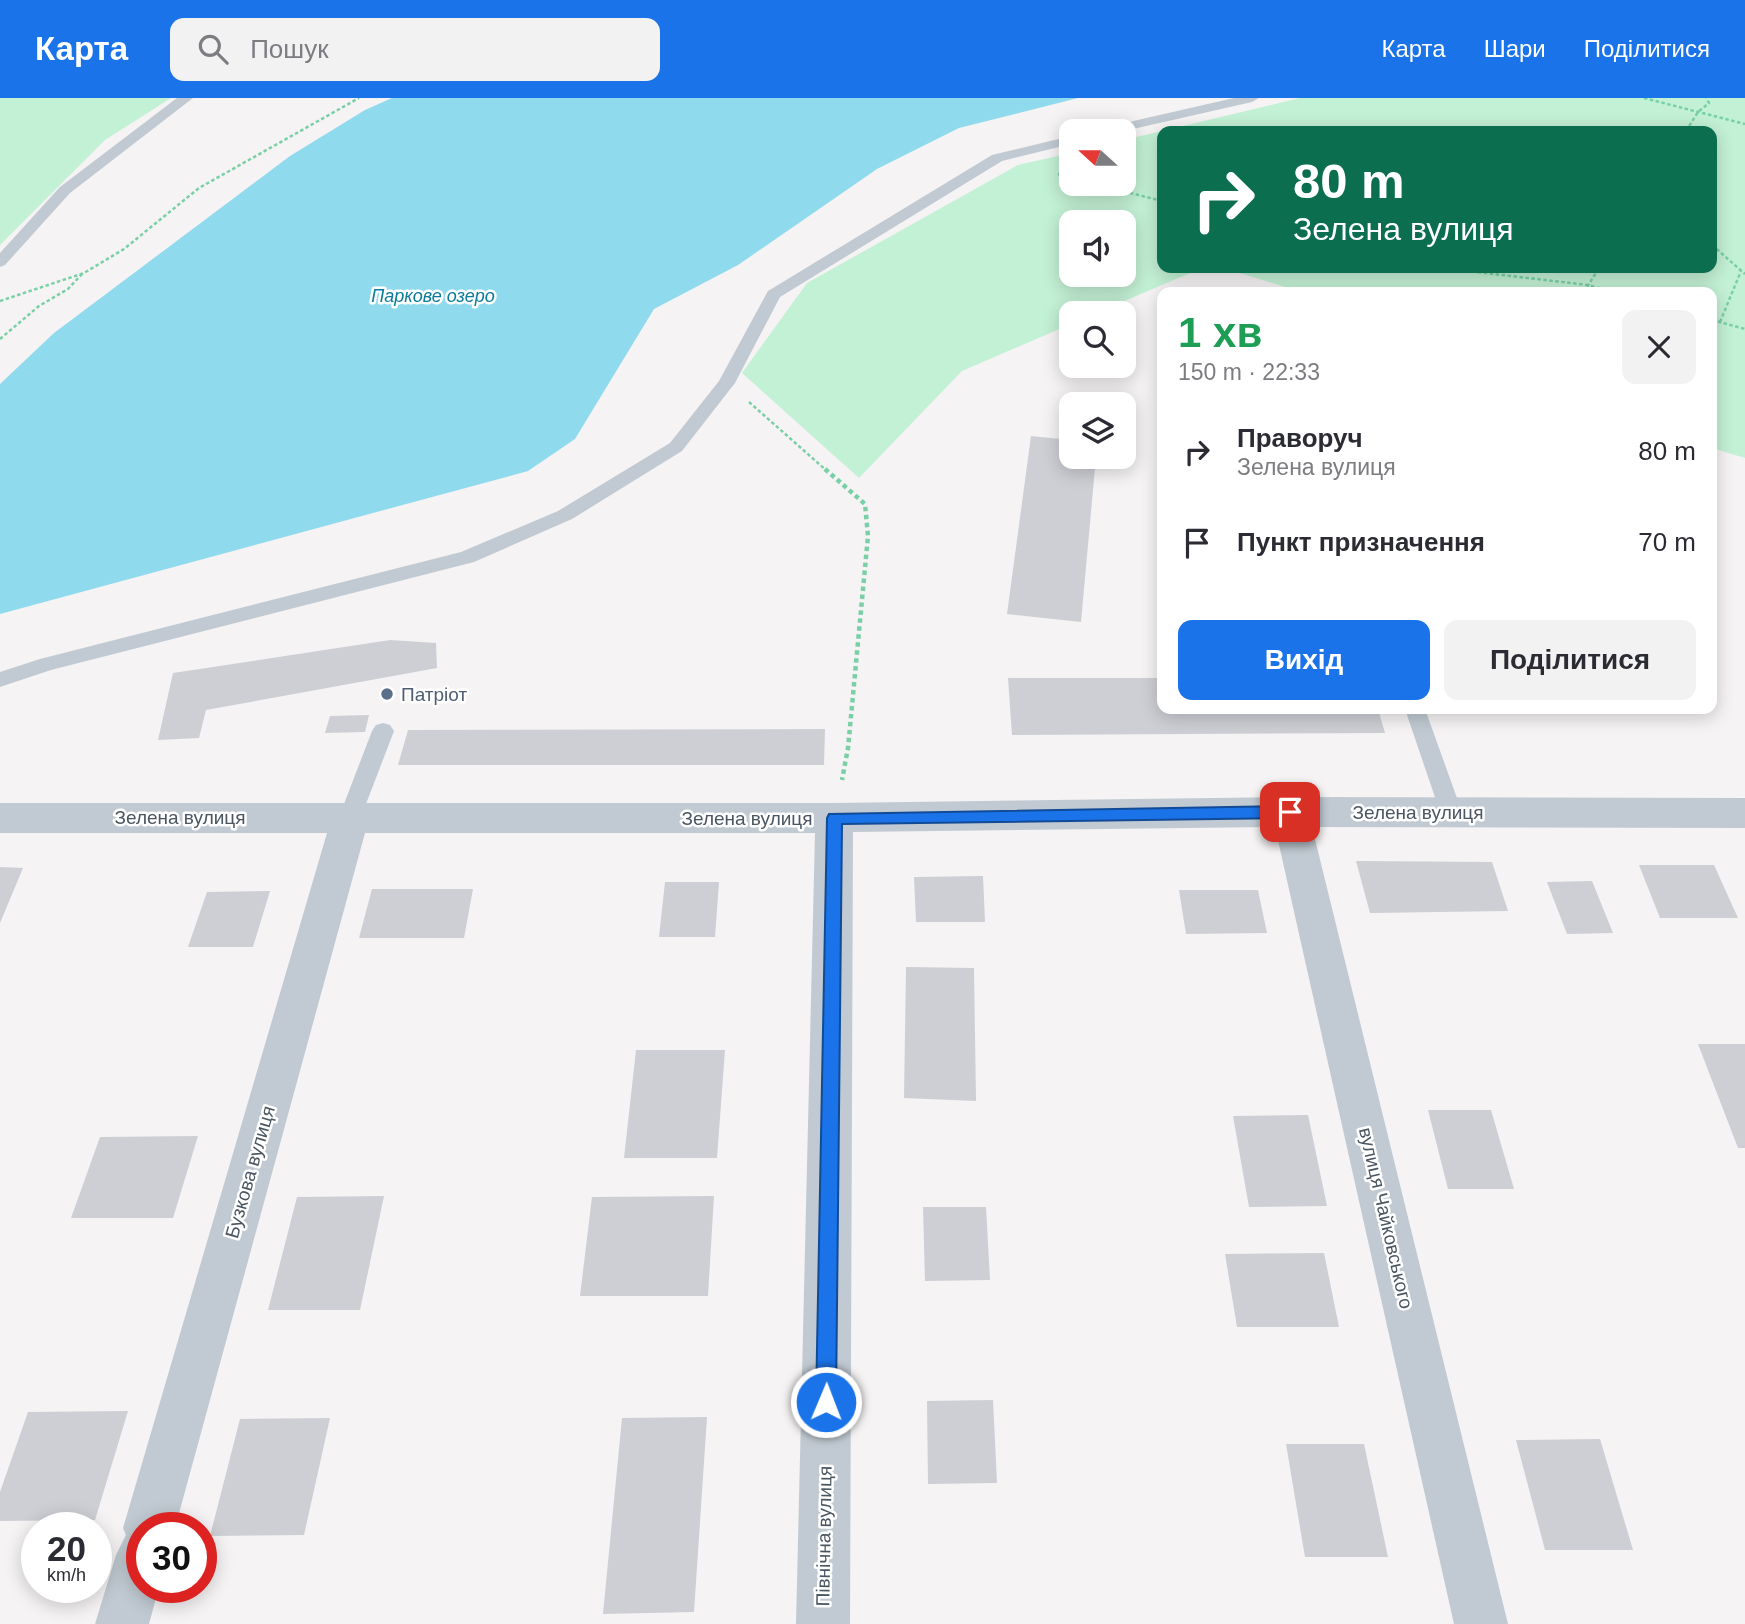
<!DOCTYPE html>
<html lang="uk">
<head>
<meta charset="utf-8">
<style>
  body { margin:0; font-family:Helvetica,sans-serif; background:#f2f2f3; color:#2b2b33; height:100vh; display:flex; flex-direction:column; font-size:26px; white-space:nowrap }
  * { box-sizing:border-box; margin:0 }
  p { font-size:23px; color:#7c7c81 }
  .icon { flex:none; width:38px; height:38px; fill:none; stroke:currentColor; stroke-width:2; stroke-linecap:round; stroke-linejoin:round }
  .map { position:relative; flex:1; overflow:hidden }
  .side { position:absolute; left:1157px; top:189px; width:560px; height:427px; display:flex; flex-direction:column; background:#fff; border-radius:14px; box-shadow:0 4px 18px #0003 }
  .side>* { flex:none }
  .top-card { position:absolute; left:1157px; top:28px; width:560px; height:147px; border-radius:14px; box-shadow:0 4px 18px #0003; background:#0b6e4f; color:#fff; overflow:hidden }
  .needle { width:46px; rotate:291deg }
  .fabs { position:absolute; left:1059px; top:21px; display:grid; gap:14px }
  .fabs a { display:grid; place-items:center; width:77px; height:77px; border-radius:14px; background:#fff; box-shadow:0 4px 18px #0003; font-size:35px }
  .speed { position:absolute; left:21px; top:1414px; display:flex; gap:14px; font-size:35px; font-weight:700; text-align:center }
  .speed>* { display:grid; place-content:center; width:91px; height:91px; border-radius:50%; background:#fff; box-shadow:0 4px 18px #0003; line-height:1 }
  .speed small { font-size:18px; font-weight:400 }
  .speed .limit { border:10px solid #d22; background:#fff; color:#111 }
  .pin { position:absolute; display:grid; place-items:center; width:60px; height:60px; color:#fff; margin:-30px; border-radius:14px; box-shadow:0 4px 10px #0006 }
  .me { position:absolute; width:77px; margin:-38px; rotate:1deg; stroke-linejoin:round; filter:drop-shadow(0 0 5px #0008) }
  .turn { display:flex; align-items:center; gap:24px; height:147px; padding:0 21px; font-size:32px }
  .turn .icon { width:91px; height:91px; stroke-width:2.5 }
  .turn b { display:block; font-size:49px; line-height:60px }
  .round { display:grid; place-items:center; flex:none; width:74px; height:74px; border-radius:14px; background:#f2f2f3 }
  .head { display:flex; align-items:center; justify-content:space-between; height:119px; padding:0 21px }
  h1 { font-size:42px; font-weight:700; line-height:52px; color:#1e9e55 }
  .button { display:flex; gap:14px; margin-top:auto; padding:14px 21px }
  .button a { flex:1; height:80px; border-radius:14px; background:#1a73e8; color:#fff; font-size:28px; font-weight:700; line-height:80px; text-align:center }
  .button a+a { background:#f2f2f3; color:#2b2b33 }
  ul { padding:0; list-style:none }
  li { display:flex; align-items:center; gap:21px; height:91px; padding:0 21px }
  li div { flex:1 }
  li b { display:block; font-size:26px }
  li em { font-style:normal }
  header { display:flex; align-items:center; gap:42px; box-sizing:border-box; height:98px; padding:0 35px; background:#1a73e8; color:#fff }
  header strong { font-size:33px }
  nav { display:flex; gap:38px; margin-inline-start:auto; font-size:24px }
  .search { width:490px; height:63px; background:#f2f2f3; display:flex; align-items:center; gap:18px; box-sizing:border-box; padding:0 24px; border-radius:14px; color:#7c7c81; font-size:26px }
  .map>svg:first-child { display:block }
  .green { fill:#c3f1d5; fill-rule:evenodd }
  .water { fill:#90daee }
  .building { fill:#cdcfd5 }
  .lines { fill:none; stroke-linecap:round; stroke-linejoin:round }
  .path-far1 { stroke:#7ad0a6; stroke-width:2.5; stroke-dasharray:3.5 2.5; stroke-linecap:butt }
  .path { stroke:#7ad0a6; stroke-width:4.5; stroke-dasharray:4.5 3.5; stroke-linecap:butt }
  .service { fill:#c1cad2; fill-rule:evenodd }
  .minor { fill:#c1cad2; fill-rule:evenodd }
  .route { fill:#1a73e8; stroke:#114b97; stroke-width:2 }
  .service-dot { fill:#5c6f8a; stroke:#fff; stroke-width:2.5 }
  .labels { text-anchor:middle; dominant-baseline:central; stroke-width:5; stroke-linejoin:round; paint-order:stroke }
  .far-water-label { font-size:18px; font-style:italic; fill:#0c7c9b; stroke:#fff }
  .service-label { font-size:19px; fill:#4e5e75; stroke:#fff; text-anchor:start }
  .street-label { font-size:19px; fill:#4a5661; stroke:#fff }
</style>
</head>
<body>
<header>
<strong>Карта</strong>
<div class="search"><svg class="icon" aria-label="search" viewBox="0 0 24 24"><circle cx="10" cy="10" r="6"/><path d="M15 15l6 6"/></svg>Пошук</div>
<nav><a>Карта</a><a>Шари</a><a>Поділитися</a></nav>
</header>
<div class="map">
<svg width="1745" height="1526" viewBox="0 0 1745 1526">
  <rect width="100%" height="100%" fill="#f5f3f3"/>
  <g class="green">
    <path d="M0,0h171l-66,42 -105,105z"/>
    <path d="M1300,0h445v360l-33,-10v-156h-411l-77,-24h488v-137h-550v137h40l-106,45h-25v11l-109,47 -103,107 -117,-105 65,-90 211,-118 53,-12v31h53v-44zM1071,124h53v53h-53z"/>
  </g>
  <path class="water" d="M392,0h686l-119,30 -82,41 -139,96 -84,44 -79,130 -47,32 -528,143v-230l54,-51 236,-177 75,-46z"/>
  <g class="building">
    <path d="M1031,338l40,4v17h25l-15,165 -74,-8z"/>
    <path d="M390,542l46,3 1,25 -231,42 -7,28 -41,2 15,-67z"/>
    <path d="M1008,580h154v31h216l7,24 -373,2z"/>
    <path d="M369,617l-4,17 -40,1 5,-17z"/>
    <path d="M825,631l-1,36h-426l10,-35z"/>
    <path d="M1356,763l136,1 16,49 -138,2z"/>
    <path d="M1639,767h75l24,53h-78z"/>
    <path d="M0,769l23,1 -23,55z"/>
    <path d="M983,778l2,46h-69l-2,-45z"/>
    <path d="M1592,783l21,52 -46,1 -20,-52z"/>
    <path d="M665,784h54l-4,55h-56z"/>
    <path d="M372,791h101l-9,49h-105z"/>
    <path d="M1179,792h79l9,43 -81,1z"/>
    <path d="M270,793l-17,56h-65l19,-55z"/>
    <path d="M906,869l68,1 2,133 -72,-3z"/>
    <path d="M1698,946h47v104h-7z"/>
    <path d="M636,952h89l-8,108h-93z"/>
    <path d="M1428,1012h63l23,79h-66z"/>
    <path d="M1308,1017l19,91 -78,1 -16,-91z"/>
    <path d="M198,1038l-25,82h-102l29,-81z"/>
    <path d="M384,1098l-24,114h-92l29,-113z"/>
    <path d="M714,1098l-6,100h-128l12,-99z"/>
    <path d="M923,1109h63l4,73 -65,1z"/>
    <path d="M1324,1155l15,74h-102l-12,-73z"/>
    <path d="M993,1302l4,83 -69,1 -1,-83z"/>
    <path d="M128,1313l-33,109 -95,1v-29l28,-80z"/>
    <path d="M707,1319l-13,195 -91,2 19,-196z"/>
    <path d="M330,1320l-26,117 -94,1 30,-117z"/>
    <path d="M1600,1341l33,111h-88l-29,-110z"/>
    <path d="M1286,1346h78l24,113h-83z"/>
  </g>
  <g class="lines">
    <g class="path-far1">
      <path d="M1644,0l101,26"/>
      <path d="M1686,33l12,-19 11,-9 -3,-5"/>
      <path d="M1058,76l13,3"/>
      <path d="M1095,86l67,17"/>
      <path d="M1712,147l33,29"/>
      <path d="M1442,170l146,17 26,7"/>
      <path d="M1584,194l15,-24"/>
      <path d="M0,203l84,-28 40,-24 75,-61 160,-90"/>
      <path d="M1712,222l33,9"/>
      <path d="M1720,224l21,-51"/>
      <path d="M0,241l39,-33 29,-17 15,-16"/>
      <path d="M749,304l78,69"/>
    </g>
    <path class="path" d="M825,371l40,35 3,32 -20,212 -6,32"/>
    <g class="service">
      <path d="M177,0h16l-123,95 -65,72 -5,2v-14l60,-66z"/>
      <path d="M1234,0h25l-7,4 -128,29h-24l7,-4z"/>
      <path d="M1071,38v8l-69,17 -222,136 -45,86 -53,68 -110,68 -98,43 -423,108 -51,17v-15l40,-13 421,-107 97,-41 112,-68 49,-62 49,-90 224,-136z"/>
      <path d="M1405,611h20l37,103 -3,6 -8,3 -8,-3 -3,-6z"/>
      <path d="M383,625l7,2 4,6 -33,86 -3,6 -8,3 -8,-3 -3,-6 33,-86 4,-6z"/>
    </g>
    <path class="minor" d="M1290,699l455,1v30l-433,-1 196,797h-54l-179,-797 -422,5 -3,792h-54l19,-791h-450l-190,695h-33v59h17l-10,37h-54l21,-69 10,-20 -3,-7 204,-695h-327v-30h834z"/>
  </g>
  <path class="route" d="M1290,708l8,6 -8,6 -448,6 -6,578 -3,7 -7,3 -7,-3 -3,-7 11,-584 2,-4z"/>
  <circle class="service-dot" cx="387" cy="596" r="7"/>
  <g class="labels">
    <g class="far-water-label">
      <text x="433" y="198">Паркове озеро</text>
    </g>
    <g class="service-label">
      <text x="401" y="596">Патріот</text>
    </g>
    <g class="street-label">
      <text x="1418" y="714">Зелена вулиця</text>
      <text x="180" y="719">Зелена вулиця</text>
      <text x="747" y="720">Зелена вулиця</text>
      <text transform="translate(250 1074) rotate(-74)">Бузкова вулиця</text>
      <text transform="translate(1386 1120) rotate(77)">вулиця Чайковського</text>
      <text transform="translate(824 1438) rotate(-89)">Північна вулиця</text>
    </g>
  </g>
</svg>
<div class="fabs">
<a><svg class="needle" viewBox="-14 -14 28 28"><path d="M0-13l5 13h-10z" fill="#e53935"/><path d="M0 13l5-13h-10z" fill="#7c7c81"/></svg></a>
<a><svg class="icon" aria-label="sound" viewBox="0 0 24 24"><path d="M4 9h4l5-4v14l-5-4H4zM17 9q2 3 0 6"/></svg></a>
<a><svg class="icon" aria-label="search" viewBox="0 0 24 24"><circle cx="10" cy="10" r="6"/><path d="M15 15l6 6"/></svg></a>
<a><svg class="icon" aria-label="layers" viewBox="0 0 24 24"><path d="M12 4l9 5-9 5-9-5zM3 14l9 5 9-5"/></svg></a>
</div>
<div class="speed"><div>20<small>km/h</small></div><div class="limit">30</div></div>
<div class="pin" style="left:1290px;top:714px;background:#d93025"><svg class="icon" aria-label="arrive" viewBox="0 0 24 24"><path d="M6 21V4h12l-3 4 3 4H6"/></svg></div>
<svg class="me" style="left:826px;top:1304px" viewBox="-20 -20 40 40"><circle r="17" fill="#1a73e8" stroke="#fff" stroke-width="3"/><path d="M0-11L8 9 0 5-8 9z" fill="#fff"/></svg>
<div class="top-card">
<div class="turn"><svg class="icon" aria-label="right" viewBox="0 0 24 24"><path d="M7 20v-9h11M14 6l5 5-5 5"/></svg><div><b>80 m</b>Зелена вулиця</div></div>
</div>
<section class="side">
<div class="head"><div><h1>1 хв</h1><p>150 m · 22:33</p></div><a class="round"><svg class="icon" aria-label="close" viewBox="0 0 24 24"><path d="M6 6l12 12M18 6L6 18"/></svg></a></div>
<ul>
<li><svg class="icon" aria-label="right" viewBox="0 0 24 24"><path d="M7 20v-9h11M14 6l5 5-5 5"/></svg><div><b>Праворуч</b><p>Зелена вулиця</p></div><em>80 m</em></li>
<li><svg class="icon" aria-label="arrive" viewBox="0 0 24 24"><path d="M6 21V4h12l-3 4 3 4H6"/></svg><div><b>Пункт призначення</b></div><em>70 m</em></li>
</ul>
<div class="button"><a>Вихід</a><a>Поділитися</a></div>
</section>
</div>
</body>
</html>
